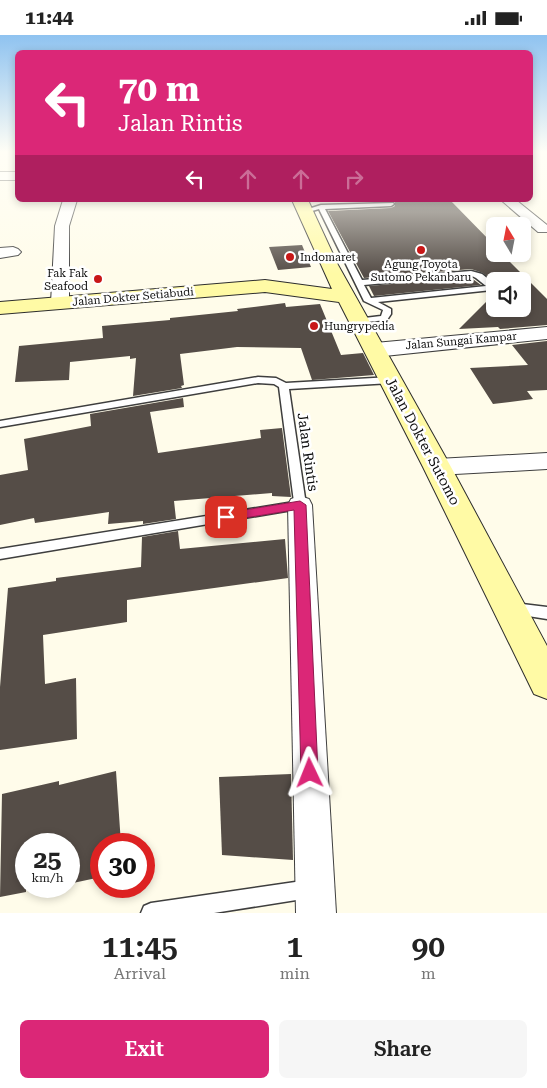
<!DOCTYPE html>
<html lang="en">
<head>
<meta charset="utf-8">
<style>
  body { margin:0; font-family:"Roboto Serif",serif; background:#f6f6f6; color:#222; height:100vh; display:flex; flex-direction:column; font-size:19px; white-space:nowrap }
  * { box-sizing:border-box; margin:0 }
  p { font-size:16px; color:#767676 }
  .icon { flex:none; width:28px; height:28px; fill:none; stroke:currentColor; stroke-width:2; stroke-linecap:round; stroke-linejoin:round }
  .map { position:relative; height:878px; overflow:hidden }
  .panel { display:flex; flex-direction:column; background:#fff; flex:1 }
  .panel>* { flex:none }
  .hud { position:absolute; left:15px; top:15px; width:518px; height:152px; border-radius:8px; box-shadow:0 2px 8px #0003; background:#db2777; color:#fff; overflow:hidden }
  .needle { width:32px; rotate:350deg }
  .buttons { position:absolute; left:486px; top:182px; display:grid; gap:10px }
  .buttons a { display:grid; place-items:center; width:45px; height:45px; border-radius:8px; background:#fff; box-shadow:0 2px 8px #0003; font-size:25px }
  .speed { position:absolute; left:15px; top:798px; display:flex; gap:10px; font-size:25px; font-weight:700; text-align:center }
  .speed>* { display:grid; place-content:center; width:65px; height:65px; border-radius:50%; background:#fff; box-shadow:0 2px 8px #0003; line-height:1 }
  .speed small { font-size:12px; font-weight:400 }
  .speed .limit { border:8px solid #d22; background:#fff; color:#111 }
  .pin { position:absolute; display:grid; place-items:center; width:42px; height:42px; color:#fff; margin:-21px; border-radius:10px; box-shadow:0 2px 8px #0006 }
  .me { position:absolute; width:55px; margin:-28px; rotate:358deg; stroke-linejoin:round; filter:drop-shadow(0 0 4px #0008) }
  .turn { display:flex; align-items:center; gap:18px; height:105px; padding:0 20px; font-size:22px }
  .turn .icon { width:65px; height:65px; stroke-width:2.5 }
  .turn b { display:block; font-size:35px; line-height:42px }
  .lanes { display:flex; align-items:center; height:48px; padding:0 20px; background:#0003; justify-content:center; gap:25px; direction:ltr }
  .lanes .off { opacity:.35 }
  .eta { display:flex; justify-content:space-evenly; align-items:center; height:85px; text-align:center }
  .eta b { font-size:30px; font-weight:600; line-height:35px }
  .cta { display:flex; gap:10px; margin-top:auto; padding:10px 20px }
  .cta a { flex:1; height:58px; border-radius:8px; background:#db2777; color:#fff; font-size:20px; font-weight:600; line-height:58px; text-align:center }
  .cta a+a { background:#f6f6f6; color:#222 }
  .status { display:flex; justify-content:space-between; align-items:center; height:35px; padding:0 25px; background:#fff; direction:ltr }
  .status svg { height:14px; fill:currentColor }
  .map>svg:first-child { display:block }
  .building { fill:#554d47 }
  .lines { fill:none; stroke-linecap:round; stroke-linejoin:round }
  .service-casing { stroke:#3e3e3e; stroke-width:3 }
  .minor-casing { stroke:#3e3e3e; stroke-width:2 }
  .tertiary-casing { stroke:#3e3e3e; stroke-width:2 }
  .secondary-casing { stroke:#2d2d2d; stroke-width:2 }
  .service { fill:#fff; fill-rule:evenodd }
  .minor { fill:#fff; fill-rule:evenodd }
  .tertiary { fill:#fff; fill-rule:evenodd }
  .secondary { fill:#fffaa5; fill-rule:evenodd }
  .route { fill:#db2777; stroke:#8e194d }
  .poi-dot { fill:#c81717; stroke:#fff; stroke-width:2 }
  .labels { text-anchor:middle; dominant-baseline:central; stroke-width:5; stroke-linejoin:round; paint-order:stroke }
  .far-poi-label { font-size:11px; fill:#0b0b0b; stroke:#fff; text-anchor:start }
  .far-street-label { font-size:11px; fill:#0b0b0b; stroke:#fff }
  .street-label { font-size:14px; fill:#0b0b0b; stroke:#fff }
</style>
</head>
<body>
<div class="status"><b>11:44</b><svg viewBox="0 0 49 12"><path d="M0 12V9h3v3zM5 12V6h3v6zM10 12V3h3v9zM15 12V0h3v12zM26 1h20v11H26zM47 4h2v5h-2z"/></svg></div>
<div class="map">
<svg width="547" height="878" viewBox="0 0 547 878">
  <rect width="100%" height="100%" fill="#fffcea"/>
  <g class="building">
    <path d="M422,165h28l45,46v8h7l45,45v26l-47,4 -2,-2 -39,2 36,-36v16h27v-28h-27v11h-9l7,-1 1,-9 -11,-9 -12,-4 -107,9 -36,-67 63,-3 4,-2v-4z"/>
    <path d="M302,210l9,22 -33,3 -9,-23z"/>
    <path d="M470,242l11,8 -107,11 -5,-10z"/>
    <path d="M285,268l1,4 34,-3 21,51 22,-2 11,22 -62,5 -11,-32 -64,-1 -57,7 4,31 -3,1 1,2 -49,8 3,-38 -6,1v-3l-60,6 -1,18 -54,2 4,-36 84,-8 -1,-12 68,-6v-2l68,-7 -1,-2z"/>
    <path d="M547,306v49l-20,1 6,8 -40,5 -23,-36 58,-3 -16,-20z"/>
    <path d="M183,363l1,9 -34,5 8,41 103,-15 -1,-8 22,-2 9,69 -19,-1v-3l-98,8 2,18 -33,5v-3l-35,3 1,-12 -74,11 -1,-5 -34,7v-50l28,-5 -4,-31 67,-13 -1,-12z"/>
    <path d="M178,496l2,18 105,-10 3,39 -161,22v22l-84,13 2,49 31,-6 1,61 -77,11v-63l8,-99 48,-7v-3l85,-11 1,-30z"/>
    <path d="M116,736l5,73h-20v33l-28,6 -1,-39h-46v48l-26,5 2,-103 57,-13v4z"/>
    <path d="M291,739l2,86 -71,-5 -3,-78z"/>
  </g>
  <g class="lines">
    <g class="service-casing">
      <g id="service">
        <path d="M393,168l1,1 -3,2 -66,3 37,71 109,-9 11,3 11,9 -1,7 -114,12 13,7v5l-4,6 -31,3v-4l25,-3 2,-6 -19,-9 -45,-92 -14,4 -3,-2 19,-6zM470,240l6,3 10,8 -115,12 -7,-13z"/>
        <path d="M258,342l18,1 10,5 105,-6 5,3 -5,3 -102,6 17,116 -2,3 -304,51v-10l294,-47 -15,-115 -5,-3 -16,-1 -258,44v-6z"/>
        <path d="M514,568l33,4v12l-38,-6 -2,-4 2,-4z"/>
        <path d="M309,845l7,2 2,7 -2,7 -7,2 -95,15h-73l3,-7 7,-3z"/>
      </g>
    </g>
    <g class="minor-casing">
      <g id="minor">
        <rect x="0" y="137" width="18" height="8"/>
        <path d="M63,165h14l-8,26v77l-3,4 -6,1 -6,-1 -3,-4 4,-77z"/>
        <path d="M501,165h15l31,25v7h-9z"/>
        <path d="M13,212l5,2 3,3 -3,3 -18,3v-10z"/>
        <path d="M547,418v16l-110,6 -8,-2 -4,-6 4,-6 8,-2z"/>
        <path d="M300,461l9,3 3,6 24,408h-40l-8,-408 3,-6z"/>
      </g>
    </g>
    <g class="tertiary-casing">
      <path id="tertiary" d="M547,292v12l-172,18 -8,-2 -3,-5 3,-5 8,-2z"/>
    </g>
    <g class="secondary-casing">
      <path id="secondary" d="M292,165h16l30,65 113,202 96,179v53l-13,-5 -111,-227 -84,-165 -74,-10 -265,22v-12l265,-22 67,9z"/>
    </g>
    <use href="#service" class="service"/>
    <use href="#minor" class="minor"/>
    <use href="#tertiary" class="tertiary"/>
    <use href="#secondary" class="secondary"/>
  </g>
  <linearGradient id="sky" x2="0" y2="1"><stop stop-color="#8fc3f0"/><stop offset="0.49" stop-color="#fffef6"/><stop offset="1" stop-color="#fffef6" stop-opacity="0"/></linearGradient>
  <rect width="547" height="239" fill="url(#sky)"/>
  <path class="route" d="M300,466l6,4 12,268 -2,6 -6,3 -6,-3 -3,-6 -7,-263 -68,11 -6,-4 6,-4z"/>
  <g class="poi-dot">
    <circle cx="421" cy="215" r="5"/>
    <circle cx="290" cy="222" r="5"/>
    <circle cx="98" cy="244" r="5"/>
    <circle cx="314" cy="291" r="5"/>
  </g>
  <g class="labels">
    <g class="far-poi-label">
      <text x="300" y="222">Indomaret</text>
      <text x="421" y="229" text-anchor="middle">Agung Toyota<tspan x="421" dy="13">Sutomo Pekanbaru</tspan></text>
      <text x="88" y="238" text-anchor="end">Fak Fak<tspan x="88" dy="13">Seafood</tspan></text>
      <text x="324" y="291">Hungrypedia</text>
    </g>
    <g class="far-street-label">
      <text transform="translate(133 262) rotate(-5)">Jalan Dokter Setiabudi</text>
      <text transform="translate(461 306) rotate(-5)">Jalan Sungai Kampar</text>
    </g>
    <g class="street-label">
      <text transform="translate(423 406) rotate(62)">Jalan Dokter Sutomo</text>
      <text transform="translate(308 417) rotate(82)">Jalan Rintis</text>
    </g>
  </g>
</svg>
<div class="buttons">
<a><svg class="needle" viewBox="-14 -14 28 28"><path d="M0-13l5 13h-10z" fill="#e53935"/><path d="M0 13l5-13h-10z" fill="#767676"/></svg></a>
<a><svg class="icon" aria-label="sound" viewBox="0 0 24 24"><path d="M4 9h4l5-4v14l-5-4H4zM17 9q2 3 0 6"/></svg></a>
</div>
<div class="speed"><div>25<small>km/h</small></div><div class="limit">30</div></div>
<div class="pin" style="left:226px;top:482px;background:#d93025"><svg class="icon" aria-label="arrive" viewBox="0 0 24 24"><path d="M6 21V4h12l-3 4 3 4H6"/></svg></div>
<svg class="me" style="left:310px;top:738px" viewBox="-20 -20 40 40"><path d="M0-17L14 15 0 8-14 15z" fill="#db2777" stroke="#fff" stroke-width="4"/></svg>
<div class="hud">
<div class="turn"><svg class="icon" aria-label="left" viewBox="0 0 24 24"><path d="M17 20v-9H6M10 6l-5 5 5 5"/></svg><div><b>70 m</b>Jalan Rintis</div></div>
<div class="lanes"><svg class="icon" aria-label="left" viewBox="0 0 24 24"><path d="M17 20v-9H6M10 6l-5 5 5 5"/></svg><svg class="icon off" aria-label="ahead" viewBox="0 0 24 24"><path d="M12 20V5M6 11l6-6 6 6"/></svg><svg class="icon off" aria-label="ahead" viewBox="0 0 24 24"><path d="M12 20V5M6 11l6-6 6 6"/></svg><svg class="icon off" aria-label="right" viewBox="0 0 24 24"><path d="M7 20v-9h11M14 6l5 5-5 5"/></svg></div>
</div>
</div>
<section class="panel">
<div class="eta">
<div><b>11:45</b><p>Arrival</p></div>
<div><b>1</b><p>min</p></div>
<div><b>90</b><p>m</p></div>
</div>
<div class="cta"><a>Exit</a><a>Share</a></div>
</section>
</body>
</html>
